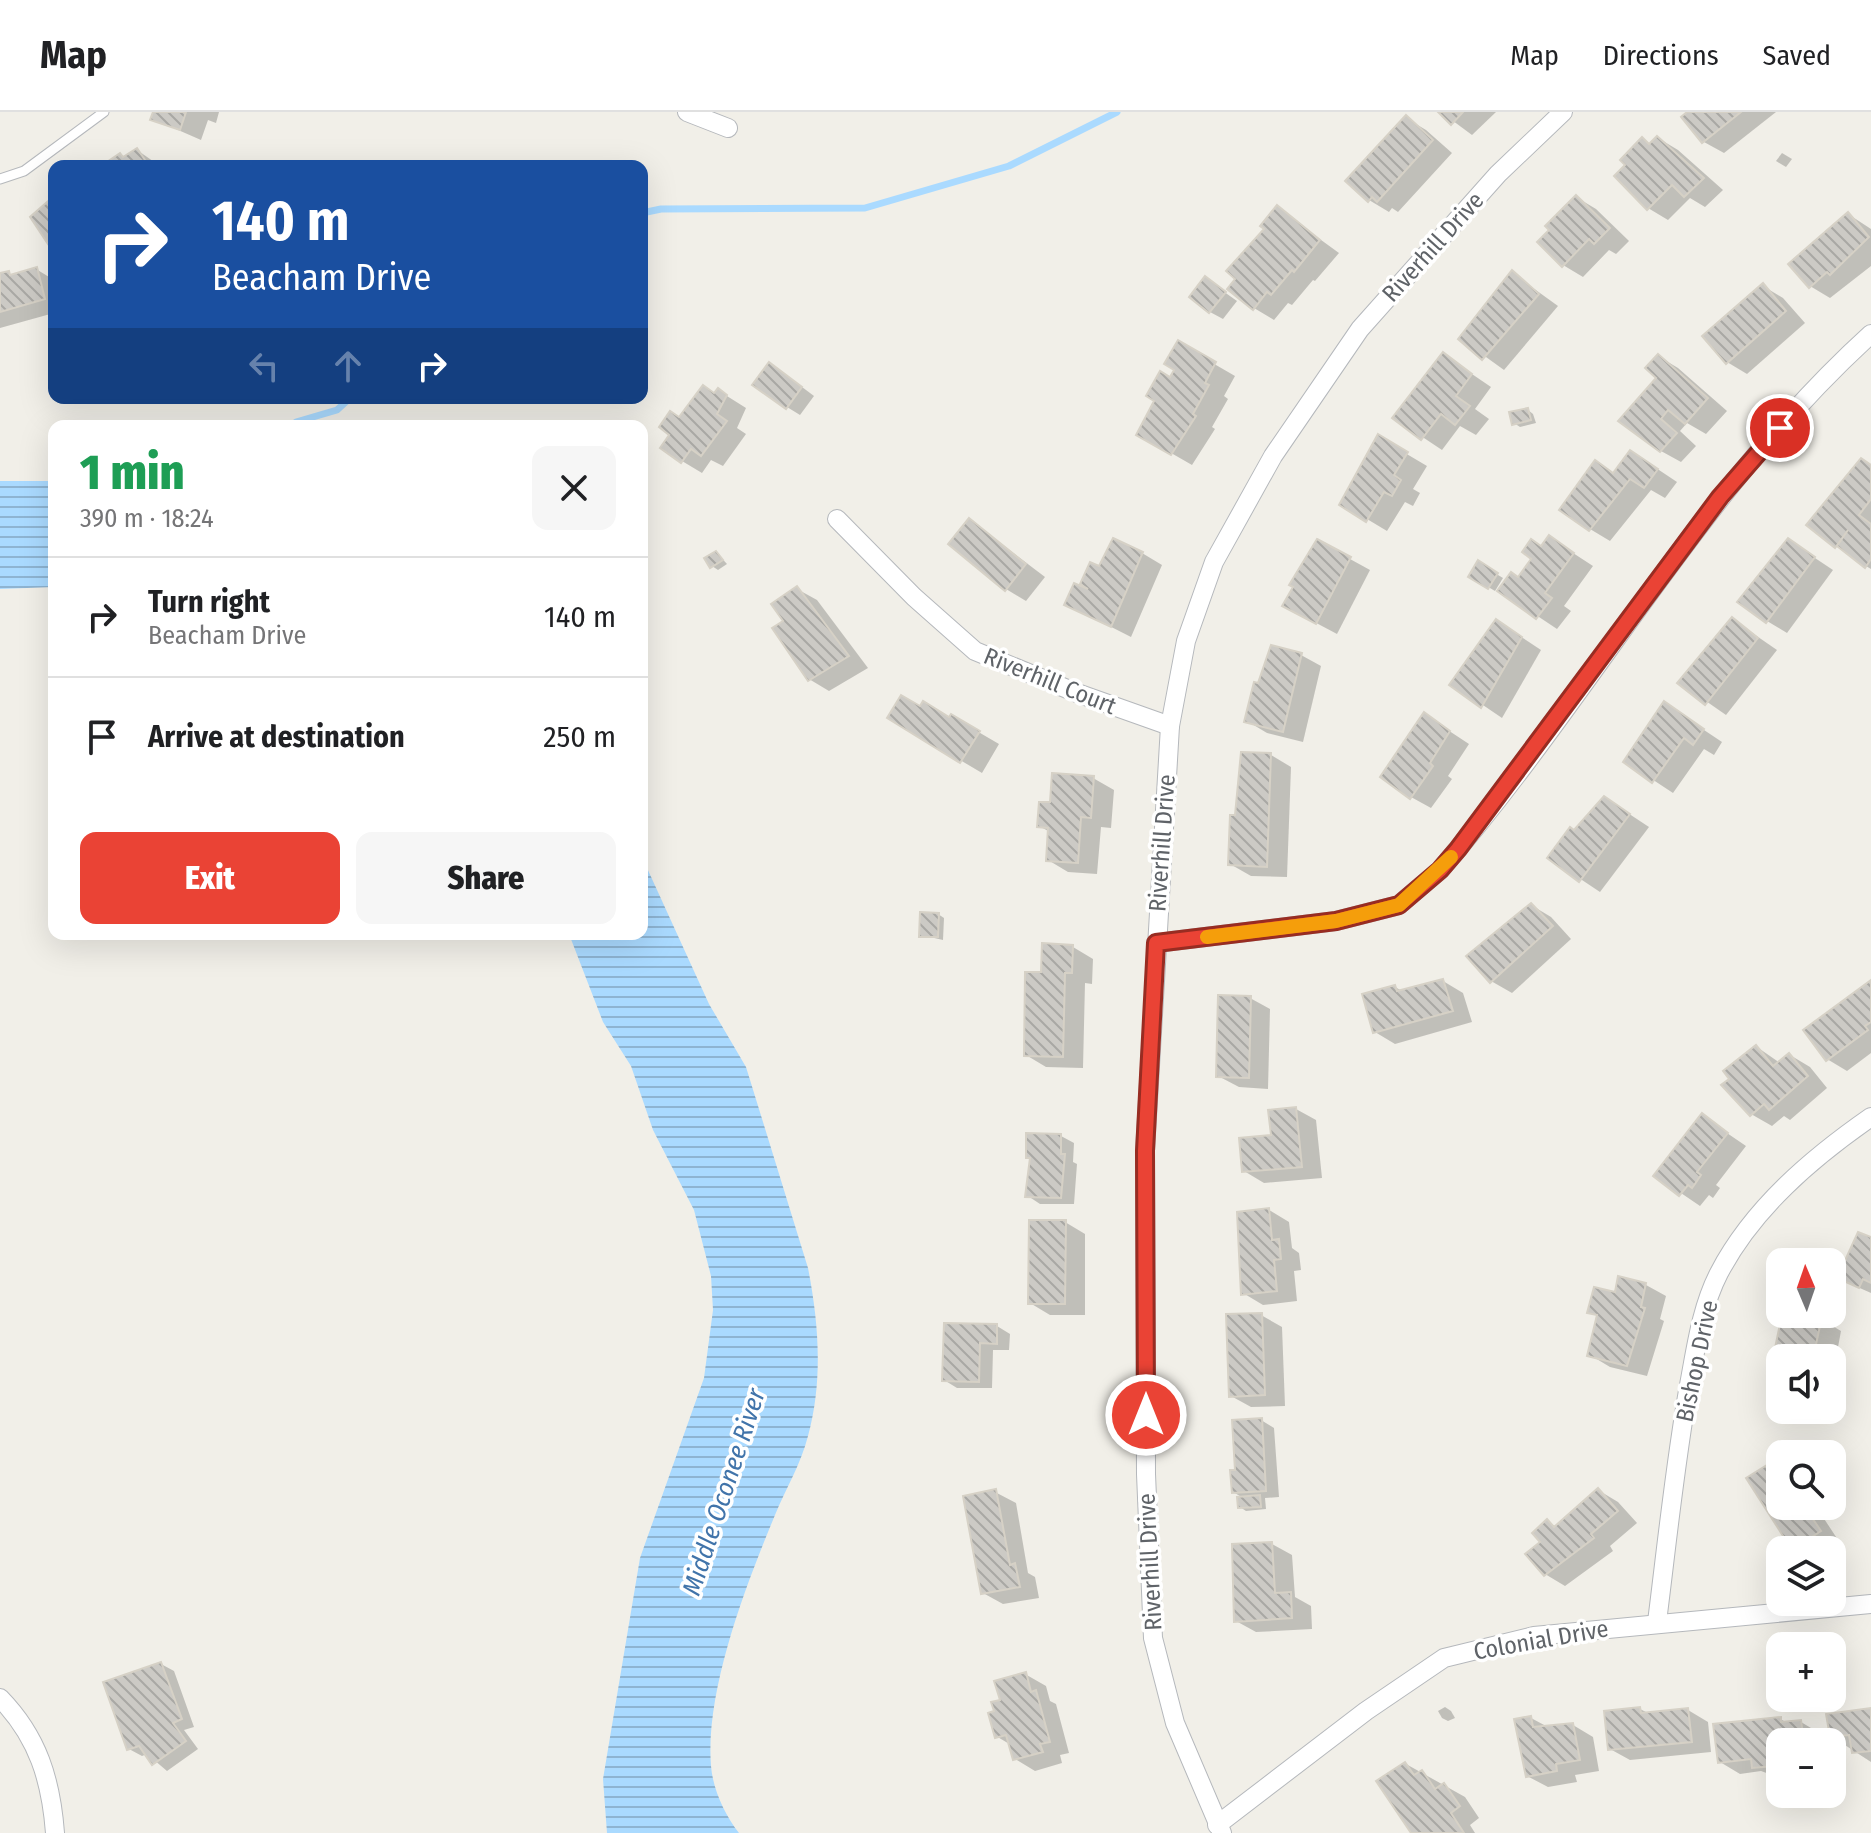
<!DOCTYPE html>
<html lang="en">
<head>
<meta charset="utf-8">
<style>
  body { margin:0; font-family:"Fira Sans Condensed",sans-serif; background:#f6f6f6; color:#202124; height:100vh; display:flex; flex-direction:column; font-size:30px; white-space:nowrap }
  * { box-sizing:border-box; margin:0 }
  p { font-size:26px; color:#757577 }
  .icon { flex:none; width:44px; height:44px; fill:none; stroke:currentColor; stroke-width:2; stroke-linecap:round; stroke-linejoin:round }
  .map { position:relative; flex:1; overflow:hidden }
  .drawer { position:absolute; left:48px; top:308px; width:600px; height:520px; display:flex; flex-direction:column; background:#fff; border-radius:16px; box-shadow:0 8px 32px #0002 }
  .drawer>* { flex:none }
  .banner { position:absolute; left:48px; top:48px; width:600px; height:244px; border-radius:16px; box-shadow:0 8px 32px #0002; background:#1a4fa0; color:#fff; overflow:hidden }
  .needle { width:52px; rotate:358deg }
  .fabs { position:absolute; left:1766px; top:1136px; display:grid; gap:16px }
  .fabs a { display:grid; place-items:center; width:80px; height:80px; border-radius:16px; background:#fff; box-shadow:0 8px 32px #0002; font-size:40px }
  .pin { position:absolute; display:grid; place-items:center; width:68px; height:68px; color:#fff; margin:-34px; border:4px solid #fff; border-radius:50%; box-shadow:0 2px 8px #0007 }
  .me { position:absolute; width:88px; margin:-44px; rotate:0deg; stroke-linejoin:round; filter:drop-shadow(0 0 6px #0008) }
  .turn { display:flex; align-items:center; gap:28px; height:168px; padding:0 32px; font-size:36px }
  .turn .icon { width:104px; height:104px; stroke-width:2.5 }
  .turn b { display:block; font-size:56px; line-height:68px }
  .lanes { display:flex; align-items:center; height:76px; padding:0 32px; background:#0003; justify-content:center; gap:40px; direction:ltr }
  .lanes .off { opacity:.35 }
  .round { display:grid; place-items:center; flex:none; width:84px; height:84px; border-radius:16px; background:#f6f6f6 }
  .summary { display:flex; align-items:center; justify-content:space-between; height:136px; padding:0 32px }
  h1 { font-size:48px; font-weight:800; line-height:60px; color:#1e9e55 }
  .action { display:flex; gap:16px; margin-top:auto; padding:16px 32px }
  .action a { flex:1; height:92px; border-radius:16px; background:#ea4335; color:#fff; font-size:32px; font-weight:800; line-height:92px; text-align:center }
  .action a+a { background:#f6f6f6; color:#202124 }
  ul { padding:0; list-style:none }
  li { display:flex; align-items:center; gap:24px; height:120px; padding:0 32px; border-top:2px solid #e0e0e0 }
  li div { flex:1 }
  li b { display:block; font-size:30px }
  li em { font-style:normal }
  header { display:flex; align-items:center; gap:48px; box-sizing:border-box; height:112px; padding:0 40px; background:#fff; border-bottom:2px solid #e0e0e0 }
  header strong { font-size:38px }
  nav { display:flex; gap:44px; margin-inline-start:auto; font-size:28px }
  .map>svg:first-child { display:block }
  .water { fill:url(#water-rules) }
  .shadow { fill:#0003 }
  .lines { fill:none; stroke-linecap:round; stroke-linejoin:round }
  .stream { stroke:#aadaff; stroke-width:7 }
  .building { fill:url(#building-back-hatch); stroke:#d6d1c6; stroke-width:2 }
  .service-casing { stroke:#b5b8bc; stroke-width:11 }
  .minor-casing { stroke:#b5b8bc; stroke-width:20 }
  .service { stroke:#fff; stroke-width:9 }
  .minor { stroke:#fff; stroke-width:18 }
  .route-casing { stroke:#982c22; stroke-width:20 }
  .route { stroke:#ea4335; stroke-width:14 }
  .slow { stroke:#f59e0b; stroke-width:14 }
  .labels { text-anchor:middle; dominant-baseline:central; stroke-width:7; stroke-linejoin:round; paint-order:stroke }
  .street-label { font-size:24px; fill:#5f6368; stroke:#fff }
  .water-label { font-size:26px; font-style:italic; fill:#4174aa; stroke:#fff }
</style>
</head>
<body>
<header>
<strong>Map</strong>
<nav><a>Map</a><a>Directions</a><a>Saved</a></nav>
</header>
<div class="map">
<svg width="1871" height="1721" viewBox="0 0 1871 1721">
  <defs>
    <pattern id="water-rules" width="6" height="5" patternUnits="userSpaceOnUse" patternTransform="scale(2)"><rect width="6" height="5" fill="#aadaff"/><path d="M0 2.5h6" fill="none" stroke="#8eb4d2"/></pattern>
    <pattern id="building-back-hatch" width="6" height="6" patternUnits="userSpaceOnUse" patternTransform="scale(2)"><rect width="6" height="6" fill="#cccac5"/><path d="M-1 5l2 2M0 0l6 6M5-1l2 2" fill="none" stroke="#a9a8a4"/></pattern>
  </defs>
  <rect width="100%" height="100%" fill="#f1efe8"/>
  <g class="water">
    <path d="M0,369h54v106l-54,2z"/>
    <path d="M642,745l67,147 37,63 62,201c11,56 15,113 0,168 -7,28 -22,52 -33,79 -29,70 -70,175 -64,251 2,24 14,49 28,67h-132l-4,-54 37,-221 64,-180 9,-68 -2,-34 -17,-66 -41,-80 -22,-64 -28,-44 -34,-88h73z"/>
  </g>
  <g class="shadow">
    <path d="M155,0h64l-3,11 -8,-3 -7,20 -48,-21z"/>
    <path d="M1441,0h55l-24,23z"/>
    <path d="M1690,0h86l-52,41 -20,-11z"/>
    <path d="M1406,6l20,12 26,23 -54,59 -6,-4 -3,4 -20,-12z"/>
    <path d="M1658,26l20,12 45,40 -18,17 -15,-9 -22,22 -20,-12 -20,-43 15,-25 8,5z"/>
    <path d="M137,38l23,16h-56l21,-8z"/>
    <path d="M1782,41l10,6 -6,8 -10,-6z"/>
    <path d="M1576,85l20,12 33,32 -13,13 -7,-4 -26,27 -20,-12z"/>
    <path d="M1277,96l62,45 -24,28 -2,-1 -21,25 -4,-2 -14,17 -20,-12 13,-79z"/>
    <path d="M1848,102l23,15v37l-41,32 -20,-12z"/>
    <path d="M36,157l18,11v33l-54,15v-53l14,1z"/>
    <path d="M1512,161l46,33 -54,64 -43,-31z"/>
    <path d="M1206,167l31,22 -14,18 -13,-7z"/>
    <path d="M1763,174l20,12 22,25 -58,51 -20,-12z"/>
    <path d="M1178,231l57,33 -11,20 4,3 -16,28 3,2 -23,36 -54,-31 39,-65z"/>
    <path d="M1444,243l47,32 -16,22 14,10 -13,16 -16,-9 -18,24 -48,-32z"/>
    <path d="M1658,244l20,12 49,43 -21,23 -19,-11 -7,8 16,15 -15,16 -20,-11z"/>
    <path d="M782,260l32,24 -14,19 -13,-8z"/>
    <path d="M719,279l27,17 -9,20 9,6 -23,32 -12,-6 -9,13 -20,-12 -2,-42z"/>
    <path d="M1528,298l5,4 3,9 -16,4 -6,-4z"/>
    <path d="M1378,325l49,29 -14,23 7,4 -7,13 -8,-4 -18,29 -45,-27z"/>
    <path d="M1595,350l20,12 35,-10 27,18 -12,16 -14,-8 -41,51 -20,-12z"/>
    <path d="M1871,354v103l-5,-3 -14,-35z"/>
    <path d="M970,408l75,57 -19,24 -20,-12z"/>
    <path d="M1550,426l43,28 -29,40 7,5 -14,18 -57,-38 20,-12z"/>
    <path d="M1788,428l45,30 -46,63 -20,-12z"/>
    <path d="M717,441l10,11 -9,6 -6,-4z"/>
    <path d="M1142,441l20,12 -31,72 -65,-33 30,-9 4,-26z"/>
    <path d="M1350,447l20,11 -33,64 -32,-17z"/>
    <path d="M1478,451l25,15 -8,13 -25,-15z"/>
    <path d="M797,477l20,11 51,68 -39,23 -20,-12z"/>
    <path d="M1732,507l45,31 -51,65 -46,-32z"/>
    <path d="M1497,509l44,29 -39,68 -50,-34z"/>
    <path d="M1301,543l20,11 -18,76 -36,-9 -20,-12z"/>
    <path d="M1665,592l57,38 -8,13 -10,-6 -31,44 -47,-31z"/>
    <path d="M920,597l30,10 1,-3 48,28 -17,29 -93,-55z"/>
    <path d="M1425,603l44,29 -21,32 4,3 -21,29 -20,-11z"/>
    <path d="M1271,643l20,12 -4,110 -36,-1 -21,-12 7,-47z"/>
    <path d="M1093,666l21,12 -3,38 -10,-1 -4,47 -29,-2 -20,-12 2,-28 -11,-6 13,-22z"/>
    <path d="M1605,686l44,29 -49,65 -51,-34z"/>
    <path d="M1531,793l20,12 20,22 -59,54 -21,-12z"/>
    <path d="M938,802l6,4 -1,22 -22,-5z"/>
    <path d="M1073,835l20,12 -1,25 -7,-1 -2,85 -37,-1 -20,-12 17,-81z"/>
    <path d="M1443,869l20,12 9,29 -77,22 -20,-12 20,-45 9,5z"/>
    <path d="M1871,870v71l-24,18 -20,-12z"/>
    <path d="M1250,886l20,11 -2,80 -29,-2 -21,-11z"/>
    <path d="M1757,935l23,16 10,-8 20,12 17,21 -37,32 -6,-4 -12,10 -21,-12 -19,-34z"/>
    <path d="M1296,997l20,11 6,58 -58,5 -20,-12z"/>
    <path d="M1702,1004l44,30 -30,39 4,3 -7,10 -4,-3 -9,11 -44,-30z"/>
    <path d="M1061,1024l13,7 -1,19 4,2 -3,40h-34l-12,-8 4,-37 -4,-2z"/>
    <path d="M1269,1098l20,12 3,26 7,5 2,17 -7,1 3,30 -34,4 -20,-12z"/>
    <path d="M1065,1110l20,12v81h-35l-20,-12z"/>
    <path d="M1871,1128v53l-18,-8z"/>
    <path d="M1646,1173l20,11 -6,23 4,2 -17,55 -37,-9 -20,-12 9,-38 -9,-5 26,-17z"/>
    <path d="M1261,1203l21,12 3,79 -34,1 -20,-11z"/>
    <path d="M1821,1207l20,12 -9,48v-21h-52v23l-9,-5 15,-48z"/>
    <path d="M946,1213l51,1 13,8 -1,16h-16l-1,38h-35l-13,-8z"/>
    <path d="M1261,1308l13,8 5,69 -14,1 1,11 -20,2 -6,-4 5,-8 -12,-7 4,-20z"/>
    <path d="M1772,1352l8,5v37h43l-4,5 21,32 -11,7 -37,-1 -43,-70z"/>
    <path d="M1598,1378l20,12 19,21 -27,23 3,5 -48,35 -20,-12 -3,-32 6,-20 9,5z"/>
    <path d="M995,1380l21,11 12,70 7,4 4,21 -36,6 -20,-11z"/>
    <path d="M1272,1432l20,11 3,42 16,9 1,23 -56,3 -20,-11z"/>
    <path d="M161,1552l13,7 20,56 -10,3 14,19 -31,22 -20,-17 -5,2 -13,-7z"/>
    <path d="M1025,1562l21,12 4,15 6,3 13,49 -9,2 2,8 -27,8 -20,-12 -4,-14 -15,-9v-23z"/>
    <path d="M1445,1595l6,4 4,7 -7,3 -6,-3 -4,-7z"/>
    <path d="M1640,1597l10,5 38,-4 20,12 3,30 -81,8 -20,-11z"/>
    <path d="M1871,1598v52l-40,-26z"/>
    <path d="M1531,1606l15,8 27,-1 20,12 6,34 -24,4 2,7 -29,5 -21,-11z"/>
    <path d="M1780,1607l8,4 13,-1 20,12 1,8h-42v36l-19,-7 -21,3 -20,-12z"/>
    <path d="M1406,1652l59,33 14,21 -9,7 5,8h-58z"/>
  </g>
  <g class="lines">
    <g class="stream">
      <path d="M642,101l19,-4 204,-1 144,-42 108,-54"/>
      <path d="M293,314l3,-4 41,-12 13,-12"/>
    </g>
  </g>
  <g class="building">
    <path d="M153,0h33l-6,18 -30,-10z"/>
    <path d="M1438,0h25l-12,13z"/>
    <path d="M1687,0h54l-39,31 -21,-26z"/>
    <path d="M1406,3l27,25 -56,62 -5,-5 -4,5 -23,-21z"/>
    <path d="M1657,24l47,42 -20,19 -12,-12 -25,25 -33,-34 11,-11 -5,-5 22,-23 7,7z"/>
    <path d="M137,36l12,18h-48l19,-13 3,4z"/>
    <path d="M1576,83l34,33 -16,16 -5,-5 -27,28 -25,-25 12,-12 -4,-4z"/>
    <path d="M54,84v44l-6,4 -18,-27z"/>
    <path d="M1277,93l43,35 -26,32 -2,-2 -21,25 -4,-3 -14,18 -26,-21 8,-10 -9,-8 38,-42 -4,-3z"/>
    <path d="M1848,100l21,25 -35,34 -4,4 -3,-3 -18,16 -21,-24z"/>
    <path d="M37,155l8,32 -45,13v-39l9,-2 1,4z"/>
    <path d="M1512,158l27,24 -57,66 -24,-21z"/>
    <path d="M1205,164l21,16 -17,21 -20,-16z"/>
    <path d="M1763,171l23,28 -60,53 -24,-28z"/>
    <path d="M1178,228l38,22 -11,21 4,2 -16,29 3,2 -25,39 -35,-20 18,-34 -8,-5 14,-25 10,6 4,-7 -10,-6z"/>
    <path d="M1443,240l29,22 -16,22 14,10 -15,19 -14,-11 -20,26 -29,-22z"/>
    <path d="M1658,242l50,44 -23,26 -17,-14 -7,9 16,14 -17,19 -42,-31 38,-43 -11,-10z"/>
    <path d="M769,250l33,25 -16,22 -34,-24z"/>
    <path d="M703,273l11,8 4,-5 9,7 -10,19 10,7 -26,35 -10,-7 -10,14 -21,-15 9,-13 -10,-8 11,-16 9,6z"/>
    <path d="M1528,296l3,12 -19,5 -3,-13z"/>
    <path d="M1378,322l30,18 -14,23 7,5 -9,16 -8,-4 -18,30 -27,-17z"/>
    <path d="M1630,338l28,19 -14,19 -14,-9 -41,52 -30,-21 36,-50 18,13z"/>
    <path d="M1861,346l10,7v34l-12,16 12,9v35l-6,9 -28,-22 11,-16 -13,18 -29,-23z"/>
    <path d="M969,406l57,46 -21,27 -57,-47z"/>
    <path d="M1549,423l25,18 -29,40 7,5 -16,21 -39,-28 14,-19 7,5 13,-18 -9,-7 9,-13 10,7z"/>
    <path d="M1113,426l30,14 -32,75 -47,-22 10,-22 14,6 -8,-5 10,-22 9,4z"/>
    <path d="M1788,426l27,19 -49,66 -29,-21z"/>
    <path d="M1317,427l34,18 -35,67 -34,-18 11,-19 -4,-2z"/>
    <path d="M716,439l7,9 -13,8 -6,-10z"/>
    <path d="M1478,448l20,13 -10,16 -20,-12z"/>
    <path d="M797,474l52,70 -41,25 -36,-53 11,-7 -12,-17z"/>
    <path d="M1732,505l26,21 -53,67 -28,-22z"/>
    <path d="M1496,507l26,18 -41,71 -32,-23z"/>
    <path d="M1271,533l31,8 -19,79 -39,-10 10,-40 4,1z"/>
    <path d="M901,583l19,11 3,-5 26,16 2,-3 29,17 -20,32 -73,-45z"/>
    <path d="M1664,589l40,28 -11,16 -9,-7 -32,45 -29,-21z"/>
    <path d="M1424,600l26,19 -20,32 3,3 -23,33 -30,-22z"/>
    <path d="M1241,640l30,1 -4,114 -39,-2 2,-50h5z"/>
    <path d="M1052,661l42,3 -3,42 -10,-1 -3,46 -32,-2 2,-33 -11,-1 2,-25h11z"/>
    <path d="M1604,684l26,18 -51,68 -32,-24 23,-31 4,3z"/>
    <path d="M1531,791l22,23 -63,57 -24,-27z"/>
    <path d="M920,800l19,1 -1,24h-19z"/>
    <path d="M1042,831l31,2 -1,28h-7l-2,84 -39,-1 1,-84h16z"/>
    <path d="M1443,867l10,32 -80,22 -11,-39 33,-9 2,6z"/>
    <path d="M1871,868v42l-6,4 3,4 -42,31 -23,-31z"/>
    <path d="M1218,883l33,1 -2,82 -33,-1z"/>
    <path d="M1756,933l17,21 16,-13 19,23 -39,34 -5,-6 -14,12 -29,-31 8,-6 -6,-8z"/>
    <path d="M1296,995l6,60 -60,5 -3,-34 32,-3 -3,-25z"/>
    <path d="M1702,1001l26,20 -31,39 4,3 -4,6 -5,7 -4,-3 -9,11 -26,-20z"/>
    <path d="M1026,1021l35,1v20h4l-4,44 -36,-1 5,-39h-4z"/>
    <path d="M1269,1096l3,32 7,-1 2,20 -7,1 3,31 -36,4 -4,-83z"/>
    <path d="M1029,1108h37l-1,84h-37z"/>
    <path d="M1858,1120l13,5v46l-8,-4 -4,9 -22,-10z"/>
    <path d="M1618,1164l28,7 -5,24 4,1 -18,58 -40,-10 10,-41 -10,-2 7,-26 21,5z"/>
    <path d="M1262,1201l3,82 -36,2 -3,-83z"/>
    <path d="M1787,1202l35,3 -9,41h-33v21l-11,-2 11,-53 5,1z"/>
    <path d="M944,1211l53,1v20l-17,-1 -1,39 -37,-1z"/>
    <path d="M1262,1306l4,73 -34,2 -2,-23h5l-3,-50z"/>
    <path d="M1772,1350l8,13v31h24l17,25 -29,19 -46,-72z"/>
    <path d="M1598,1376l20,23 -27,23 3,4 -50,38 -19,-22 15,-12 -8,-9 15,-14 7,8z"/>
    <path d="M996,1377l14,76 5,-2 5,24 -39,7 -18,-98z"/>
    <path d="M1260,1383l1,12 -23,1 -1,-11z"/>
    <path d="M1272,1430l3,51 16,-1 1,26 -58,4 -2,-78z"/>
    <path d="M161,1550l21,57 -9,4 13,18 -34,24 -13,-19 -12,4 -24,-68z"/>
    <path d="M1026,1560l5,20 5,-2 14,52 -10,2 3,8 -30,8 -7,-25 -11,3 -7,-25 6,-2 -3,-9 9,-2 -6,-19z"/>
    <path d="M1640,1595l1,6 47,-5 4,34 -84,8 -4,-39z"/>
    <path d="M1871,1596v43l-19,2 -3,-18 -19,2 -4,-23z"/>
    <path d="M1531,1604l2,11 40,-4 7,37 -24,4 1,7 -31,6 -12,-58z"/>
    <path d="M1781,1605v5l20,-2 3,22h-24l-5,24 -23,2 -1,-9 -33,4 -5,-39z"/>
    <path d="M1405,1650l9,13 8,-5 13,19 9,-6 16,23 -9,7 13,20h-53l-35,-52z"/>
  </g>
  <g class="lines">
    <g class="service-casing">
      <path id="service" d="M0,67l24,-8 80,-59"/>
    </g>
    <g class="minor-casing">
      <g id="minor">
        <path d="M687,0l41,16"/>
        <path d="M837,407l77,78 61,54 102,42 93,33"/>
        <path d="M1156,831l180,-22 63,-16 41,-35c150,-173 260,-381 431,-536"/>
        <path d="M1657,1510c10,-79 18,-159 32,-237 7,-37 12,-77 30,-112 34,-65 93,-115 152,-156"/>
        <path d="M0,1586c38,39 51,82 55,135"/>
        <path d="M1217,1713l149,-114 78,-53 90,-22 337,-32"/>
        <path d="M1222,1721l-47,-110 -22,-85 -7,-164 -1,-323 25,-425 16,-85 28,-79 59,-106 87,-127 138,-155 65,-62"/>
      </g>
    </g>
    <use href="#service" class="service"/>
    <use href="#minor" class="minor"/>
  </g>
  <g class="lines">
    <g class="route-casing">
      <path id="route" d="M1146,1303l-1,-264 11,-208 180,-22 63,-16 41,-35 18,-21 262,-352 60,-69"/>
    </g>
    <use href="#route" class="route"/>
    <path class="slow" d="M1207,825l129,-16 63,-16 52,-48"/>
  </g>
  <g class="labels">
    <g class="street-label">
      <text transform="translate(1433 135) rotate(-48)">Riverhill Drive</text>
      <text transform="translate(1050 569) rotate(22)">Riverhill Court</text>
      <text transform="translate(1162 731) rotate(-86)">Riverhill Drive</text>
      <text transform="translate(1697 1249) rotate(-78)">Bishop Drive</text>
      <text transform="translate(1150 1450) rotate(-93)">Riverhill Drive</text>
      <text transform="translate(1541 1528) rotate(-10)">Colonial Drive</text>
    </g>
    <g class="water-label">
      <text transform="translate(724 1380) rotate(-72)">Middle Oconee River</text>
    </g>
  </g>
</svg>
<div class="fabs">
<a><svg class="needle" viewBox="-14 -14 28 28"><path d="M0-13l5 13h-10z" fill="#e53935"/><path d="M0 13l5-13h-10z" fill="#757577"/></svg></a>
<a><svg class="icon" aria-label="sound" viewBox="0 0 24 24"><path d="M4 9h4l5-4v14l-5-4H4zM17 9q2 3 0 6"/></svg></a>
<a><svg class="icon" aria-label="search" viewBox="0 0 24 24"><circle cx="10" cy="10" r="6"/><path d="M15 15l6 6"/></svg></a>
<a><svg class="icon" aria-label="layers" viewBox="0 0 24 24"><path d="M12 4l9 5-9 5-9-5zM3 14l9 5 9-5"/></svg></a>
<a>+</a>
<a>−</a>
</div>
<div class="pin" style="left:1780px;top:316px;background:#d93025"><svg class="icon" aria-label="arrive" viewBox="0 0 24 24"><path d="M6 21V4h12l-3 4 3 4H6"/></svg></div>
<svg class="me" style="left:1146px;top:1303px" viewBox="-20 -20 40 40"><circle r="17" fill="#ea4335" stroke="#fff" stroke-width="3"/><path d="M0-11L8 9 0 5-8 9z" fill="#fff"/></svg>
<div class="banner">
<div class="turn"><svg class="icon" aria-label="right" viewBox="0 0 24 24"><path d="M7 20v-9h11M14 6l5 5-5 5"/></svg><div><b>140 m</b>Beacham Drive</div></div>
<div class="lanes"><svg class="icon off" aria-label="left" viewBox="0 0 24 24"><path d="M17 20v-9H6M10 6l-5 5 5 5"/></svg><svg class="icon off" aria-label="ahead" viewBox="0 0 24 24"><path d="M12 20V5M6 11l6-6 6 6"/></svg><svg class="icon" aria-label="right" viewBox="0 0 24 24"><path d="M7 20v-9h11M14 6l5 5-5 5"/></svg></div>
</div>
<section class="drawer">
<div class="summary"><div><h1>1 min</h1><p>390 m · 18:24</p></div><a class="round"><svg class="icon" aria-label="close" viewBox="0 0 24 24"><path d="M6 6l12 12M18 6L6 18"/></svg></a></div>
<ul>
<li><svg class="icon" aria-label="right" viewBox="0 0 24 24"><path d="M7 20v-9h11M14 6l5 5-5 5"/></svg><div><b>Turn right</b><p>Beacham Drive</p></div><em>140 m</em></li>
<li><svg class="icon" aria-label="arrive" viewBox="0 0 24 24"><path d="M6 21V4h12l-3 4 3 4H6"/></svg><div><b>Arrive at destination</b></div><em>250 m</em></li>
</ul>
<div class="action"><a>Exit</a><a>Share</a></div>
</section>
</div>
</body>
</html>
